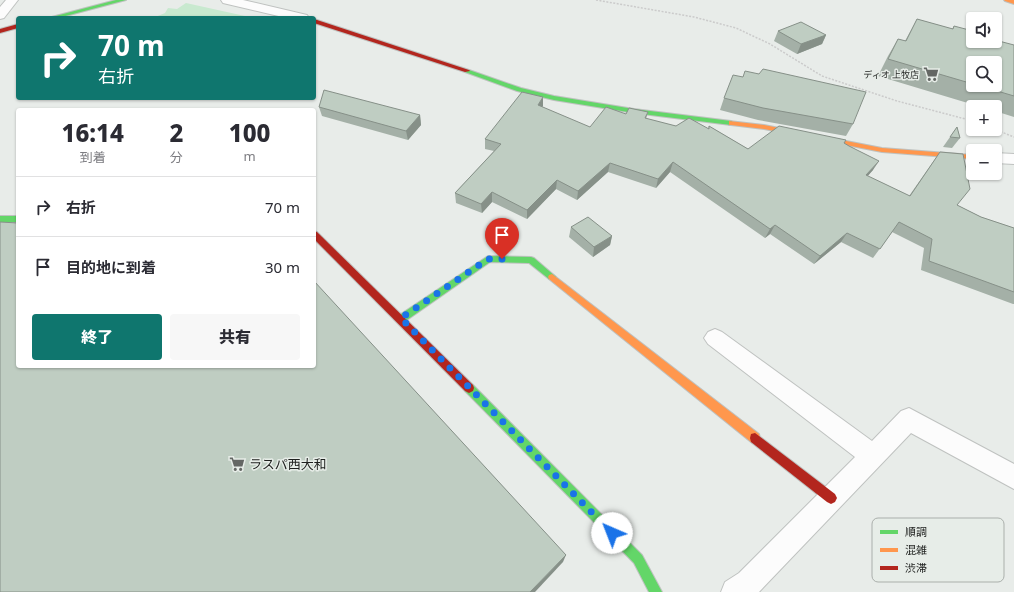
<!DOCTYPE html>
<html lang="ja">
<head>
<meta charset="utf-8">
<style>
  body { margin:0; font-family:"Noto Sans","Noto Sans JP",sans-serif; background:#f7f7f7; color:#2b2b33; height:100vh; display:flex; flex-direction:column; font-size:15px; white-space:nowrap }
  * { box-sizing:border-box; margin:0 }
  p { font-size:13px; color:#7c7c81 }
  .icon { flex:none; width:22px; height:22px; fill:none; stroke:currentColor; stroke-width:2; stroke-linecap:round; stroke-linejoin:round }
  .map { position:relative; flex:1; overflow:hidden }
  .details { position:absolute; left:16px; top:108px; width:300px; height:260px; display:flex; flex-direction:column; background:#fff; border-radius:4px; box-shadow:0 1px 3px #0004 }
  .details>* { flex:none }
  .top-card { position:absolute; left:16px; top:16px; width:300px; height:84px; border-radius:4px; box-shadow:0 1px 3px #0004; background:#0f766e; color:#fff; overflow:hidden }
  .buttons { position:absolute; left:966px; top:12px; display:grid; gap:8px }
  .buttons a { display:grid; place-items:center; width:36px; height:36px; border-radius:4px; background:#fff; box-shadow:0 1px 3px #0004; font-size:20px }
  .pin { position:absolute; display:grid; place-items:center; width:34px; height:34px; color:#fff; margin:-41px -17px; border-radius:50% 50% 50% 0; rotate:-45deg; box-shadow:0 0 4px #0007 }
  .pin .icon { rotate:45deg }
  .me { position:absolute; width:44px; margin:-22px; rotate:316deg; stroke-linejoin:round; filter:drop-shadow(0 0 3px #0008) }
  .turn { display:flex; align-items:center; gap:14px; height:84px; padding:0 16px; font-size:18px }
  .turn .icon { width:52px; height:52px; stroke-width:2.5 }
  .turn b { display:block; font-size:28px; line-height:34px }
  .eta { display:flex; justify-content:space-evenly; align-items:center; height:68px; text-align:center }
  .eta b { font-size:24px; font-weight:800; line-height:28px }
  .cta { display:flex; gap:8px; margin-top:auto; padding:8px 16px }
  .cta a { flex:1; height:46px; border-radius:4px; background:#0f766e; color:#fff; font-size:16px; font-weight:800; line-height:46px; text-align:center }
  .cta a+a { background:#f7f7f7; color:#2b2b33 }
  ul { padding:0; list-style:none }
  li { display:flex; align-items:center; gap:12px; height:60px; padding:0 16px; border-top:1px solid #e1e1e2 }
  li div { flex:1 }
  li b { display:block; font-size:15px }
  li em { font-style:normal }
  .map>svg:first-child { display:block }
  .green { fill:#c8e9cf }
  .lines { fill:none; stroke-linecap:round; stroke-linejoin:round }
  .street-casing { stroke:#bfc2c0; stroke-width:2 }
  .fast-casing { stroke:#bfc2c0; stroke-width:2 }
  .slow-casing { stroke:#bfc2c0; stroke-width:2 }
  .jam-casing { stroke:#bfc2c0; stroke-width:2 }
  .path { stroke:#cbcbcb; stroke-width:1.5; stroke-dasharray:2 1.5; stroke-linecap:butt }
  .street { fill:#fcfcfc; fill-rule:evenodd }
  .fast { fill:#63d668; fill-rule:evenodd }
  .slow { fill:#ff974d; fill-rule:evenodd }
  .jam { fill:#b3261e; fill-rule:evenodd }
  .wall { fill:#a4b0a7; fill-rule:evenodd }
  .shaded-wall { fill:#869088 }
  .building { fill:#bfcdc2; stroke:#869088 }
  .route { stroke:#1a73e8; stroke-width:7; stroke-dasharray:0 12.6 }
  .labels { text-anchor:middle; dominant-baseline:central; stroke-width:3; stroke-linejoin:round; paint-order:stroke }
  .far-poi-label { font-size:9px; fill:#1d1f1d; stroke:#e7ede8; text-anchor:end }
  .near-poi-label { font-size:13px; fill:#1d1f1d; stroke:#e7ede8; text-anchor:start }
  .key { fill:#e7ede8; stroke:#aaafab; stroke-width:1 }
  .key-label { font-size:11px; fill:#1d1f1d }
</style>
</head>
<body>
<div class="map">
<svg width="1014" height="592" viewBox="0 0 1014 592">
  <rect width="100%" height="100%" fill="#e8ece9"/>
  <path class="green" d="M186,3l68,15h-101l12,-5 3,-5 9,1z"/>
  <g class="lines">
    <g class="street-casing">
      <g id="street">
        <path d="M6,0h12l-14,18 -4,1v-12z"/>
        <path d="M221,0h22l64,15 2,3h-22l-64,-15z"/>
        <path d="M995,153l19,1v10l-19,-1z"/>
        <path d="M715,329l7,3 150,109 29,-30 8,-3 105,56v25l-103,-56 -152,159h-38l4,-10 14,-9 116,-116 -147,-113 -4,-6 4,-6z"/>
      </g>
    </g>
    <g class="fast-casing">
      <g id="fast">
        <path d="M116,0h10l-68,18h-10z"/>
        <path d="M465,70h4l52,18 33,8 80,13 97,12 3,2 -3,2 -97,-12 -80,-13 -37,-9 -52,-19z"/>
        <rect x="0" y="216" width="18" height="6"/>
        <path d="M488,256l43,1 3,1 22,19 -1,2h-6l-20,-16 -39,-1 -86,60h-6l-2,-3 2,-3z"/>
        <path d="M469,383l4,2 169,170 20,37h-13l-15,-29 -169,-172 -1,-3 1,-3z"/>
      </g>
    </g>
    <g class="slow-casing">
      <g id="slow">
        <path d="M1004,0h10v4l-9,-3z"/>
        <path d="M729,121l35,4 118,23 91,7v4l-91,-7 -118,-23 -33,-4h-2z"/>
        <path d="M552,274l207,160 1,4 -1,4 -4,1 -4,-1 -202,-163 -1,-2 1,-2z"/>
      </g>
    </g>
    <g class="jam-casing">
      <g id="jam">
        <path d="M314,19l155,51 1,1 -5,1 -151,-49z"/>
        <path d="M18,24v4l-18,5v-4z"/>
        <path d="M314,231l3,1 156,153 1,3 -1,3 -4,2 -4,-2 -151,-152z"/>
        <path d="M755,433l80,61 2,4 -2,4 -4,2 -4,-2 -76,-60 -1,-4 1,-4z"/>
      </g>
    </g>
    <g class="path">
      <path d="M596,0l98,17 42,11 34,16 52,32 75,25 76,20"/>
      <path d="M994,129l20,8"/>
    </g>
    <use href="#street" class="street"/>
    <use href="#fast" class="fast"/>
    <use href="#slow" class="slow"/>
    <use href="#jam" class="jam"/>
  </g>
  <g class="wall">
    <path d="M917,19l35,10 2,-3 19,15 41,4v72l-19,-6v-4h-14l-103,-31 10,-20 10,-17 7,2zM973,63l22,22h-22z"/>
    <path d="M778,31l48,4 -4,9 -25,10 -23,-13z"/>
    <path d="M724,98l129,26 -7,12 -88,-16 -38,-10z"/>
    <path d="M319,107l101,8 1,10 -13,15 -86,-24z"/>
    <path d="M648,112l-2,7 30,7 32,3 1,-3 39,23 96,-6 29,27 -6,6 42,20 31,-44 17,53 24,12 33,11v76h-1l-92,-34 3,-22 -32,-16 -19,26 -32,-16 -27,22 -44,-30 -5,4 -95,-66 -14,16 -48,-16 -31,28 -21,-11 -29,30 -35,-17 -10,11 -26,-10 -1,-10 39,-42 -9,-2v-10l105,-12 36,-13z"/>
    <path d="M957,127l3,11 -8,10 -9,-1z"/>
    <path d="M571,227l41,9 -2,9 -17,12 -24,-20z"/>
  </g>
  <g class="shaded-wall">
    <path d="M826,35l-4,9 -25,10 4,-10z"/>
    <path d="M543,97v9l-5,8v-9z"/>
    <path d="M420,115l1,10 -13,15 -2,-9z"/>
    <path d="M879,161l-6,9 -13,15 6,-10z"/>
    <path d="M673,162l-3,10 -14,16 2,-9z"/>
    <path d="M610,163l-2,9 -31,28 1,-9z"/>
    <path d="M557,180l-1,9 -29,30v-9z"/>
    <path d="M492,192v10l-10,11 -1,-9z"/>
    <path d="M775,225l-5,9 -5,4 5,-9z"/>
    <path d="M847,233l-6,9 -27,22 6,-8z"/>
    <path d="M612,236l-2,9 -17,12 1,-10z"/>
    <path d="M566,555l-3,7 -28,30h-5z"/>
  </g>
  <g class="building">
    <path d="M917,19l36,10 1,-3 19,5v10h22v-1l19,5v51l-37,-11h18v-22h-22v21l-85,-25 10,-20 8,2z"/>
    <path d="M801,22l25,13 -25,9 -23,-13z"/>
    <path d="M763,69l103,23 -13,32 -90,-16 -39,-10 9,-23 10,2 2,-6 14,3z"/>
    <path d="M324,90l96,25 -14,16 -87,-24z"/>
    <path d="M522,92l21,5 -5,8 52,22 16,-20 20,7 3,-6 19,4 -3,6 31,8 13,-8 20,11v-3l39,23 31,-23 67,14 -2,3 5,3 30,15 -13,14 44,21 30,-44 23,2 7,35 -13,16 24,12 33,11v64l-85,-31 3,-22 -33,-17 -19,27 -33,-16 -27,23 -45,-31 -5,4 -97,-67 -15,17 -48,-16 -32,28 -21,-11 -30,30 -35,-18 -11,12 -26,-11 46,-49 -16,-5z"/>
    <path d="M957,127l3,11 -10,-1z"/>
    <path d="M588,217l24,19 -18,11 -23,-20z"/>
    <path d="M0,222l18,1v143h296v-85l252,274 -36,37h-530z"/>
  </g>
  <g class="lines">
    <path class="route" d="M502,259h-14l-87,59 211,215"/>
  </g>
  <defs>
    <g id="supermarket-bare" transform="scale(1.2)"><path d="M-6-5.5h2.5l.6 2H6L4.5 2H-2.5L-4.4-4H-6ZM-1.5 3.2a1.3 1.3 0 1 0 .1 0ZM3 3.2a1.3 1.3 0 1 0 .1 0Z" fill="#646764" stroke="#e7ede8" stroke-width="2.5" paint-order="stroke"/></g>
  </defs>
  <g fill-rule="evenodd">
    <use href="#supermarket-bare" x="931" y="74"/>
    <use href="#supermarket-bare" x="237" y="464"/>
  </g>
  <g class="labels">
    <g class="far-poi-label">
      <text x="919" y="74">ディオ 上牧店</text>
    </g>
    <g class="near-poi-label">
      <text x="249" y="464">ラスパ西大和</text>
    </g>
  </g>
  <rect x="872" y="518" width="132" height="64" rx="6" class="key"/>
  <rect x="880" y="530" width="18" height="4" fill="#63d668"/>
  <rect x="880" y="548" width="18" height="4" fill="#ff974d"/>
  <rect x="880" y="566" width="18" height="4" fill="#b3261e"/>
  <g class="key-label">
    <text x="905" y="536">順調</text>
    <text x="905" y="554">混雑</text>
    <text x="905" y="572">渋滞</text>
  </g>
</svg>
<div class="buttons">
<a><svg class="icon" aria-label="sound" viewBox="0 0 24 24"><path d="M4 9h4l5-4v14l-5-4H4zM17 9q2 3 0 6"/></svg></a>
<a><svg class="icon" aria-label="search" viewBox="0 0 24 24"><circle cx="10" cy="10" r="6"/><path d="M15 15l6 6"/></svg></a>
<a>+</a>
<a>−</a>
</div>
<div class="pin" style="left:502px;top:259px;background:#d93025"><svg class="icon" aria-label="arrive" viewBox="0 0 24 24"><path d="M6 21V4h12l-3 4 3 4H6"/></svg></div>
<svg class="me" style="left:612px;top:533px" viewBox="-20 -20 40 40"><circle r="19" fill="#fff"/><path d="M0-13L10 11 0 6-10 11z" fill="#1a73e8"/></svg>
<div class="top-card">
<div class="turn"><svg class="icon" aria-label="right" viewBox="0 0 24 24"><path d="M7 20v-9h11M14 6l5 5-5 5"/></svg><div><b>70 m</b>右折</div></div>
</div>
<section class="details">
<div class="eta">
<div><b>16:14</b><p>到着</p></div>
<div><b>2</b><p>分</p></div>
<div><b>100</b><p>m</p></div>
</div>
<ul>
<li><svg class="icon" aria-label="right" viewBox="0 0 24 24"><path d="M7 20v-9h11M14 6l5 5-5 5"/></svg><div><b>右折</b></div><em>70 m</em></li>
<li><svg class="icon" aria-label="arrive" viewBox="0 0 24 24"><path d="M6 21V4h12l-3 4 3 4H6"/></svg><div><b>目的地に到着</b></div><em>30 m</em></li>
</ul>
<div class="cta"><a>終了</a><a>共有</a></div>
</section>
</div>
</body>
</html>
